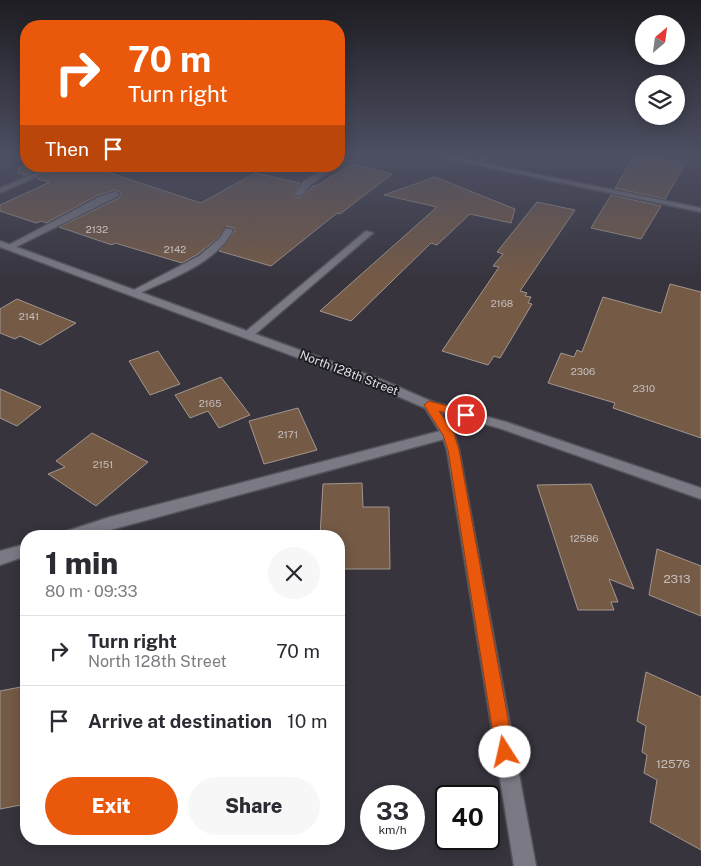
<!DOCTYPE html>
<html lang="en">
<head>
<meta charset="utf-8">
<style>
  body { margin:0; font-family:"Public Sans",sans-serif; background:#f7f7f7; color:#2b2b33; height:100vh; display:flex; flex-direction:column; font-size:19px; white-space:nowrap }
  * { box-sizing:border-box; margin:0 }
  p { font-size:16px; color:#7c7c81 }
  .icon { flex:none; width:28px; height:28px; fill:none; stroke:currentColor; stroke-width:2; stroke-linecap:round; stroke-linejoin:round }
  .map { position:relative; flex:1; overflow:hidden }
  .side { position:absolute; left:20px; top:530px; width:325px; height:315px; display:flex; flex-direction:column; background:#fff; border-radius:20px; box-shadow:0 2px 12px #0003 }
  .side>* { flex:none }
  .banner { position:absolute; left:20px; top:20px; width:325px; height:152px; border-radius:20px; box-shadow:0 2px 12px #0003; background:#ea580c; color:#fff; overflow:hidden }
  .needle { width:32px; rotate:29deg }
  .tools { position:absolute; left:635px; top:15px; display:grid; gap:10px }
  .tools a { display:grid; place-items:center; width:50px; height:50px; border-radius:50%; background:#fff; box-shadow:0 2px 12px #0003; font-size:25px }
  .speed { position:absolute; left:360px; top:785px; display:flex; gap:10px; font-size:25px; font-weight:700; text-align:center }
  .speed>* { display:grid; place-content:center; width:65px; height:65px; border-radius:50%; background:#fff; box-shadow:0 2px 12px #0003; line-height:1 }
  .speed small { font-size:12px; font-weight:400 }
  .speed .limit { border:2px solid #111; border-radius:8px; background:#fff; color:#111 }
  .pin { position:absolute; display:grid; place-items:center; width:42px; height:42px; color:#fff; margin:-21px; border:2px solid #fff; border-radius:50%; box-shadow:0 1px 5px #0007 }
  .me { position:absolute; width:55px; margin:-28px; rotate:350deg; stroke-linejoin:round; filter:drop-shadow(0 0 4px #0008) }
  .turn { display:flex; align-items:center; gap:18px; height:105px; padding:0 25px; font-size:22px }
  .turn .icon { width:65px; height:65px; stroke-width:2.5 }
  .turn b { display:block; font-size:35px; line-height:42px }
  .then { display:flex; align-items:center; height:48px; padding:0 25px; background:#0003; gap:10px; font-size:19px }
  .round { display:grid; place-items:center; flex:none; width:52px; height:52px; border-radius:26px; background:#f7f7f7 }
  .summary { display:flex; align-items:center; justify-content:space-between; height:85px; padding:0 25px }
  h1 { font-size:30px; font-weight:800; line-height:38px }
  .primary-button { display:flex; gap:10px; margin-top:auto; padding:10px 25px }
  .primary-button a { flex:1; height:58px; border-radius:30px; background:#ea580c; color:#fff; font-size:20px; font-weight:800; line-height:58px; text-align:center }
  .primary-button a+a { background:#f7f7f7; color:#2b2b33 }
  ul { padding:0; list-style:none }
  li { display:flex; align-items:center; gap:15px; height:70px; padding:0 25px; border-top:1px solid #e1e1e2 }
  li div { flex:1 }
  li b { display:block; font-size:19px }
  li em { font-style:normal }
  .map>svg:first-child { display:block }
  .building { fill:#755a46; stroke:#a2978f }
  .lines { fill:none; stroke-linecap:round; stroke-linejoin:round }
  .lane-casing { stroke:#54535b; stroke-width:3 }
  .street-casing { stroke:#54535b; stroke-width:3 }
  .secondary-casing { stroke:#54535b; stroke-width:3 }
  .lane { fill:#7b7984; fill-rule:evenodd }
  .street { fill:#7b7984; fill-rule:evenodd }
  .secondary { fill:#7b7984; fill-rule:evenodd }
  .route { fill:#ea580c; stroke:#983908 }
  .labels { text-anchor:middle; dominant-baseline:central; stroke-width:4; stroke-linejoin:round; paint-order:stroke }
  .number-label { font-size:10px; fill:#c5bebd }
  .street-label { font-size:12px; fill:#e0dfe5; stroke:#1e1d21 }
  .near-number-label { font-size:12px; fill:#c5bebd }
</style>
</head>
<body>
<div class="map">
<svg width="701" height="866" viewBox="0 0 701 866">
  <rect width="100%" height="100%" fill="#37343e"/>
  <g class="building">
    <path d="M633,158h22l30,6 -20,35 -50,-11z"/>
    <path d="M352,164l40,10 -52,40 -3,-1 -66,53 -52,-15 16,-20 -1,-3 -7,-2 -8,11 -21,17 -16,9 -67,-20 -3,2 -53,-18 60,-29 2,-5 -5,-3 -18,5 -52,28 -5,-2 -5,2 -36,-12v-6l50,-23 -13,-3 26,-13h26l112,37 54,-30 45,10 -7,11 3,3h6l11,-11h3z"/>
    <path d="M19,166h28l-22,9 -7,-2z"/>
    <path d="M435,177l80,32 -4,14 -41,-9 -33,31 -6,-2 -80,78 -31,-10 117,-104 -53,-12z"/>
    <path d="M611,195l50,11 -20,33 -50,-11z"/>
    <path d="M537,202l38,8 -55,81 7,2 -2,3 6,1 -3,6 4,1 -32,54 -6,-2 -6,9 -46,-14 57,-84 -6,-1 10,-12 -6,-2z"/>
    <path d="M670,284l31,8v146l-88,-30 2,-5 -67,-20 13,-30 13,4 3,-7 5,2 21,-55 58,16z"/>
    <path d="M17,299l59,24 -36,22 -20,-9 -5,3 -15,-6v-24z"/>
    <path d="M158,351l22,33 -30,11 -21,-34z"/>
    <path d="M221,377l29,38 -31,13 -11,-17 -18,7 -15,-23z"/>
    <path d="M0,389l41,18 -24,19 -17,-8z"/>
    <path d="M298,408l19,42 -53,14 -15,-43z"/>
    <path d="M92,433l56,29 -52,44 -48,-32 17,-7 -9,-6z"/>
    <path d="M362,483l1,24h26l1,62h-51v-33h-19l3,-52z"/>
    <path d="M591,484l43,105 -25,-10 9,23h-7l3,8h-36l-41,-125z"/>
    <path d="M657,549l44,17v50l-52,-21z"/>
    <path d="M646,672l55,25v153l-51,-28 7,-42 -13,-7 3,-18 -5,-3 4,-26 -9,-5z"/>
    <path d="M26,686v118l-26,5v-118z"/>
  </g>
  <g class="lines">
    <g class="lane-casing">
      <g id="lane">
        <path d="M340,158h8l-9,6z"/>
        <path d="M52,166h9l-61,27v-5z"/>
        <path d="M327,166h8l-26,20 -7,9h-6l-1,-2 8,-11z"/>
        <path d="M115,192l4,2 -1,2 -106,53 -7,-2 94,-50z"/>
        <path d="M226,228l7,2c-18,35 -63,48 -97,65l-3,1 -5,-3 71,-37 21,-18z"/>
        <path d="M366,231l7,2 -121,104h-8v-4z"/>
        <path d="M448,429l4,2 2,3 -2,3 -364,99h-26l2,-4 46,-15z"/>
        <path d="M26,544v12l-26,9v-14z"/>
      </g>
    </g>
    <g class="street-casing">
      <g id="street">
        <path d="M481,158h7l-7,8h-4z"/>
        <path d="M429,401l77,21 195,66v11l-202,-71 -74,-20 -2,-3z"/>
      </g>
    </g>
    <g class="secondary-casing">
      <g id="secondary">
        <path d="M443,158h15l243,50v4z"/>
        <path d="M0,241l382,139 51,22 21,32 5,16 77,416h-22l-67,-416 -5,-15 -17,-27 -51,-22 -374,-139z"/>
      </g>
    </g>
    <use href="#lane" class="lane"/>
    <use href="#street" class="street"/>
    <use href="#secondary" class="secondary"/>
  </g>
  <linearGradient id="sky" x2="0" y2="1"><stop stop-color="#1e1d22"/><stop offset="0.56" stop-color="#4d5063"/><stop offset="1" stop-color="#4d5063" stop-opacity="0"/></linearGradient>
  <rect width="701" height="280" fill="url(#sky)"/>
  <path class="route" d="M429,401l41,11 1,3 -5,4 -27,-8 15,23 5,16 55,302 -3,6 -6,3 -6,-3 -3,-6 -48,-302 -5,-15 -19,-30z"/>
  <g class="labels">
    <g class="number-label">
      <text x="97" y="229">2132</text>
      <text x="175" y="249">2142</text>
      <text x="502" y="303">2168</text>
      <text x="29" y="316">2141</text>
      <text x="583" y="371">2306</text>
      <text x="644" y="388">2310</text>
      <text x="210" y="403">2165</text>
      <text x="288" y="434">2171</text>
      <text x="103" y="464">2151</text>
      <text x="584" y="538">12586</text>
    </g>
    <g class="street-label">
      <text transform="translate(349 373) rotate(21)">North 128th Street</text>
    </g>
    <g class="near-number-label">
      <text x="677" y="579">2313</text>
      <text x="673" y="764">12576</text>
    </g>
  </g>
</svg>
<div class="tools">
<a><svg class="needle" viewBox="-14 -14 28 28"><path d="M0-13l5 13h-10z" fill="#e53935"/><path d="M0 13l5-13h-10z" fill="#7c7c81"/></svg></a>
<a><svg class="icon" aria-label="layers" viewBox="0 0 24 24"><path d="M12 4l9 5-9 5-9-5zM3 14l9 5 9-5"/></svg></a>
</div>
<div class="speed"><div>33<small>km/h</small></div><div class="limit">40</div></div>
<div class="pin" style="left:466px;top:415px;background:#d93025"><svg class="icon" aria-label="arrive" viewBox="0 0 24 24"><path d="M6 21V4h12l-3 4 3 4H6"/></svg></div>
<svg class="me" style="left:505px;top:752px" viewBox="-20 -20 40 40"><circle r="19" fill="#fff"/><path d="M0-13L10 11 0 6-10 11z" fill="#ea580c"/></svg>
<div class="banner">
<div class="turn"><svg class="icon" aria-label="right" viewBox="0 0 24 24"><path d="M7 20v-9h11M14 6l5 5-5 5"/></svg><div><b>70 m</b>Turn right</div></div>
<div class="then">Then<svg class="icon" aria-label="arrive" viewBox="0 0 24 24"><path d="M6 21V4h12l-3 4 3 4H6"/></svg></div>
</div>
<section class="side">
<div class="summary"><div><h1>1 min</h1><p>80 m · 09:33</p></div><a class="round"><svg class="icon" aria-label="close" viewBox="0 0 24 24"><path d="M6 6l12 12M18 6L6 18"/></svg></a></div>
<ul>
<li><svg class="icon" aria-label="right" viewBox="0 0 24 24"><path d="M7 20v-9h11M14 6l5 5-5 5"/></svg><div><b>Turn right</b><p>North 128th Street</p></div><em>70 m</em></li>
<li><svg class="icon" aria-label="arrive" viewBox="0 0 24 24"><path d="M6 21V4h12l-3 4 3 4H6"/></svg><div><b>Arrive at destination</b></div><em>10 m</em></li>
</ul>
<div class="primary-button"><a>Exit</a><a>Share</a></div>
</section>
</div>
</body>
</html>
